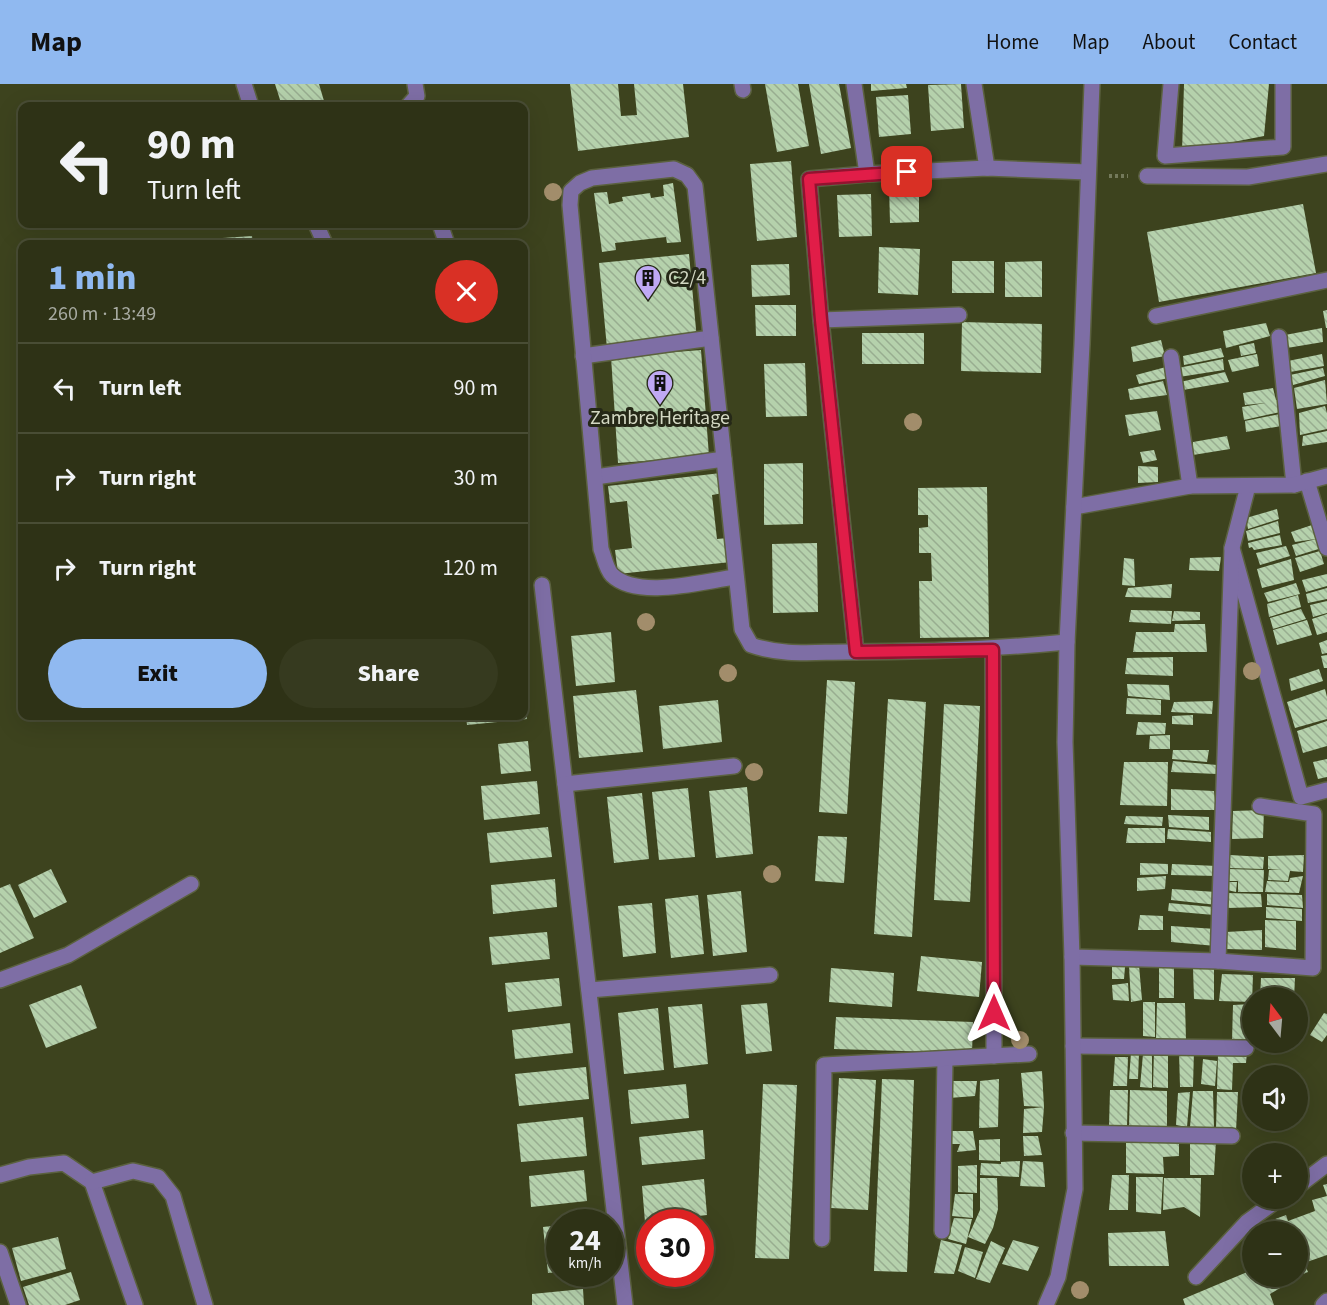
<!DOCTYPE html>
<html lang="en">
<head>
<meta charset="utf-8">
<style>
  body { margin:0; font-family:"Source Sans 3",sans-serif; background:#363a1f; color:#f1f3f6; height:100vh; display:flex; flex-direction:column; font-size:22px; white-space:nowrap }
  * { box-sizing:border-box; margin:0 }
  p { font-size:20px; color:#a7aaa1 }
  .icon { flex:none; width:33px; height:33px; fill:none; stroke:currentColor; stroke-width:2; stroke-linecap:round; stroke-linejoin:round }
  .map { position:relative; flex:1; overflow:hidden }
  .sheet { position:absolute; left:18px; top:156px; width:510px; height:480px; display:flex; flex-direction:column; background:#2e3216; border-radius:12px; box-shadow:0 6px 24px #0002,0 0 0 2px #494d35 }
  .sheet>* { flex:none }
  .hud { position:absolute; left:18px; top:18px; width:510px; height:126px; border-radius:12px; box-shadow:0 6px 24px #0002,0 0 0 2px #494d35; background:#2e3216; color:#f1f3f6; overflow:hidden }
  .needle { width:39px; rotate:344deg }
  .buttons { position:absolute; left:1242px; top:903px; display:grid; gap:12px }
  .buttons a { display:grid; place-items:center; width:66px; height:66px; border-radius:50%; background:#2e3216; box-shadow:0 6px 24px #0002,0 0 0 2px #494d35; font-size:30px }
  .speed { position:absolute; left:546px; top:1125px; display:flex; gap:12px; font-size:30px; font-weight:700; text-align:center }
  .speed>* { display:grid; place-content:center; width:78px; height:78px; border-radius:50%; background:#2e3216; box-shadow:0 6px 24px #0002,0 0 0 2px #494d35; line-height:1 }
  .speed small { font-size:15px; font-weight:400 }
  .speed .limit { border:9px solid #d22; background:#fff; color:#111 }
  .pin { position:absolute; display:grid; place-items:center; width:51px; height:51px; color:#fff; margin:-26px; border-radius:12px; box-shadow:0 3px 9px #0006 }
  .me { position:absolute; width:66px; margin:-33px; rotate:0deg; stroke-linejoin:round; filter:drop-shadow(0 0 4px #0008) }
  .turn { display:flex; align-items:center; gap:21px; height:126px; padding:0 30px; font-size:27px }
  .turn .icon { width:78px; height:78px; stroke-width:2.5 }
  .turn b { display:block; font-size:42px; line-height:51px }
  .round { display:grid; place-items:center; flex:none; width:63px; height:63px; border-radius:32px; background:#363a1f }
  .head { display:flex; align-items:center; justify-content:space-between; height:102px; padding:0 30px }
  h1 { font-size:36px; font-weight:800; line-height:45px; color:#90b9f0 }
  .action { display:flex; gap:12px; margin-top:auto; padding:12px 30px }
  .action a { flex:1; height:69px; border-radius:36px; background:#90b9f0; color:#111; font-size:24px; font-weight:800; line-height:69px; text-align:center }
  .action a+a { background:#363a1f; color:#f1f3f6 }
  ul { padding:0; list-style:none }
  li { display:flex; align-items:center; gap:18px; height:90px; padding:0 30px; border-top:2px solid #494d35 }
  li div { flex:1 }
  li b { display:block; font-size:22px }
  li em { font-style:normal }
  header { display:flex; align-items:center; gap:36px; box-sizing:border-box; height:84px; padding:0 30px; background:#90b9f0; color:#111 }
  header strong { font-size:28px }
  nav { display:flex; gap:33px; margin-inline-start:auto; font-size:21px }
  .map>svg:first-child { display:block }
  .building { fill:url(#building-back-hatch) }
  .lines { fill:none; stroke-linecap:round; stroke-linejoin:round }
  .minor-casing { stroke:#5b613f; stroke-width:18 }
  .path { stroke:#73795a; stroke-width:4; stroke-dasharray:3 3; stroke-linecap:butt }
  .minor { stroke:#7e6ea5; stroke-width:15 }
  .tree { fill:#a28d6b }
  .route-casing { stroke:#92132f; stroke-width:15 }
  .route { stroke:#e11d48; stroke-width:10 }
  .labels { text-anchor:middle; dominant-baseline:central; stroke-width:6; stroke-linejoin:round; paint-order:stroke }
  .poi-label { font-size:20px; fill:#d3d8c3; stroke:#252817; text-anchor:start }
</style>
</head>
<body>
<header>
<strong>Map</strong>
<nav><a>Home</a><a>Map</a><a>About</a><a>Contact</a></nav>
</header>
<div class="map">
<svg width="1327" height="1221" viewBox="0 0 1327 1221">
  <defs>
    <pattern id="building-back-hatch" width="6" height="6" patternUnits="userSpaceOnUse" patternTransform="scale(1.5)"><rect width="6" height="6" fill="#b5d1ac"/><path d="M-1 5l2 2M0 0l6 6M5-1l2 2" fill="none" stroke="#98ad90"/></pattern>
  </defs>
  <rect width="100%" height="100%" fill="#3d431e"/>
  <g class="building">
    <path d="M275,0h44l5,17 -17,5h-25z"/>
    <path d="M570,0h48l3,32 16,-1 -3,-31h49l6,53 -111,14z"/>
    <path d="M765,0h33l11,62 -32,6z"/>
    <path d="M809,0h30l12,64 -30,6z"/>
    <path d="M871,0h35l1,4 -36,3z"/>
    <path d="M961,0l3,44 -33,3 -3,-46z"/>
    <path d="M1184,0h85l-5,52 -82,16z"/>
    <path d="M908,11l3,39 -32,3 -3,-40z"/>
    <path d="M791,77l6,76 -40,4 -7,-77z"/>
    <path d="M673,99l8,59 -14,1 -1,-6 -51,6 1,7 -14,2 -8,-59 13,-1 2,12 14,-3 -1,-4 28,-4 1,5 13,-2 -1,-11z"/>
    <path d="M889,101h30v37l-29,1z"/>
    <path d="M871,110l1,42 -33,1 -2,-42z"/>
    <path d="M1303,120l13,69 -157,29 -12,-70z"/>
    <path d="M252,152l1,8h-59l-1,-4z"/>
    <path d="M879,163l41,2 -2,46 -40,-2z"/>
    <path d="M689,170l8,86 -90,8 -8,-85z"/>
    <rect x="952" y="177" width="42" height="32"/>
    <path d="M1042,177v36h-37v-35z"/>
    <path d="M789,180l1,31 -38,2 -1,-32z"/>
    <path d="M755,221h41v31h-40z"/>
    <path d="M1327,226v18h-1l-3,-17z"/>
    <path d="M962,238l80,2 -1,49 -80,-2z"/>
    <path d="M1266,239l4,13 -44,12 -3,-17z"/>
    <path d="M1322,244l1,14 -36,6 -2,-13z"/>
    <rect x="862" y="249" width="62" height="31"/>
    <path d="M1161,256l4,16 -32,6 -2,-15z"/>
    <path d="M1254,259l2,10 -15,3 -2,-10z"/>
    <path d="M1221,264l3,9 -40,8 -1,-9z"/>
    <path d="M701,266l8,106 -91,7 -7,-106z"/>
    <path d="M1257,270l2,12 -27,6 -4,-12z"/>
    <path d="M1322,270l2,12 -34,6 -2,-11z"/>
    <path d="M1223,275l1,11 -45,7 -1,-9z"/>
    <path d="M805,279l2,53 -41,1 -2,-53z"/>
    <path d="M1166,283l3,11 -30,6 -3,-9z"/>
    <path d="M1323,284l2,8 -32,9 -3,-10z"/>
    <path d="M1225,288l4,10 -46,8 -3,-8z"/>
    <path d="M1325,296l2,24 -30,5 -3,-21z"/>
    <path d="M1163,297l4,14 -37,5 -2,-11z"/>
    <path d="M1273,304l3,12 5,-1 4,12 -41,9 -2,-13 23,-4 -20,2 -2,-12z"/>
    <path d="M1325,322l2,7v16l-27,6 -1,-22z"/>
    <path d="M1157,327l4,19 -32,6 -4,-21z"/>
    <path d="M1285,329l2,12 -41,7 -1,-11z"/>
    <path d="M1327,347v11l-25,4 1,-10z"/>
    <path d="M1227,352l3,13 -37,6v-13z"/>
    <path d="M1154,366l3,10 -14,3 -3,-11z"/>
    <path d="M803,379v61l-39,1v-61z"/>
    <path d="M1138,382l20,1v15l-20,1z"/>
    <path d="M721,389l2,20 -11,2 5,44 11,-1 3,24 -113,12 -3,-24 17,-2 -5,-47 -17,2 -2,-17z"/>
    <path d="M987,403l2,150 -69,1 -1,-57h13l-1,-28h-12v-25l9,-1v-12h-10v-27z"/>
    <path d="M1277,425l2,10 -31,10 -2,-11z"/>
    <path d="M1278,437l2,12 -32,8 -2,-10z"/>
    <path d="M1318,439l7,24 -29,9 -4,-11 24,-6 -21,3 -4,-10z"/>
    <path d="M1280,451l2,10 -28,5 -2,-3 -3,1 -1,-5z"/>
    <path d="M817,459l1,69 -45,1 -1,-69z"/>
    <path d="M1286,462l4,10 -30,9 -4,-12z"/>
    <path d="M1320,467l4,13 -24,8 -5,-14z"/>
    <path d="M1221,473l-2,14 -30,-1 1,-12z"/>
    <path d="M1124,474l10,1 1,27 -13,-1z"/>
    <path d="M1291,475l3,21 -32,8 -5,-19z"/>
    <path d="M1327,490v12l-21,6 -4,-12z"/>
    <path d="M1296,499l4,11 -32,8 -4,-9z"/>
    <path d="M1172,500l-1,14 -46,-1 3,-9z"/>
    <path d="M1327,504v11l-19,4 -2,-9z"/>
    <path d="M1298,511l3,12 -32,10 -2,-13z"/>
    <path d="M1327,517v12l-14,4 -3,-12z"/>
    <path d="M1301,525l5,10 -33,10 -3,-11z"/>
    <path d="M1131,526l41,1 -1,13 -42,-2z"/>
    <path d="M1174,527l26,1v8l-28,1z"/>
    <path d="M1327,530v18l-10,3 -5,-16z"/>
    <path d="M1307,536l5,15 -35,10 -4,-15z"/>
    <path d="M1175,540h30l2,28h-74l3,-20h38z"/>
    <path d="M611,548l4,50 -39,4 -5,-50z"/>
    <path d="M1327,556v13l-5,1 -3,-11z"/>
    <path d="M1327,571v13h-3l-3,-12z"/>
    <path d="M1173,573v19l-48,-2 2,-16z"/>
    <path d="M1319,585l4,12 -32,10 -2,-12z"/>
    <path d="M827,596l28,2 -8,132 -28,-2z"/>
    <path d="M1127,600l42,1 1,15 -42,-4z"/>
    <path d="M1325,605l2,8v22l-32,9 -8,-26z"/>
    <path d="M636,606l7,62 -64,6 -6,-62z"/>
    <path d="M525,612l2,23 -60,6 -1,-9h58v-19z"/>
    <path d="M1127,614l34,2v15l-35,-1z"/>
    <path d="M888,615l38,3 -14,235 -38,-3z"/>
    <path d="M718,616l4,42 -59,7 -4,-43z"/>
    <path d="M1213,617l-1,13 -41,-2 3,-10z"/>
    <path d="M944,620l36,2 -10,196 -36,-2z"/>
    <path d="M1193,631v10l-21,-1v-8z"/>
    <path d="M1327,637v25l-24,7 -6,-22z"/>
    <path d="M1138,638l28,1 -1,11 -29,1z"/>
    <path d="M1170,651v14h-21l1,-13z"/>
    <path d="M528,657l3,30 -30,3 -3,-30z"/>
    <path d="M1173,666h36l-2,12 -35,-3z"/>
    <path d="M1327,675v18l-9,2 -5,-17z"/>
    <path d="M1173,677l44,4v9l-46,-2z"/>
    <path d="M1124,678h44l-1,44 -47,-1z"/>
    <path d="M537,697l3,33 -56,6 -3,-34z"/>
    <path d="M747,703l6,67 -37,4 -7,-67z"/>
    <path d="M688,704l7,69 -36,3 -7,-68z"/>
    <path d="M1171,705l43,2 2,19h-45z"/>
    <path d="M642,709l7,66 -35,4 -7,-66z"/>
    <path d="M1264,726l-1,28 -31,1 1,-28z"/>
    <path d="M1168,731l41,2v13l-40,-3z"/>
    <path d="M1126,732l37,1 -1,9 -38,-2z"/>
    <path d="M548,743l4,30 -62,6 -3,-30z"/>
    <path d="M1128,744h37v15h-39z"/>
    <path d="M1168,745l43,3v10l-44,-3z"/>
    <path d="M818,752l29,1 -3,46 -29,-2z"/>
    <path d="M1230,771l34,2 -1,12 -35,-1z"/>
    <path d="M1304,771l-1,17 -13,-1 -2,10 -20,-1 1,-10h13l-14,-1v-13z"/>
    <path d="M1140,779l28,1v10l-28,1z"/>
    <path d="M1172,780l45,2 1,10 -47,-1z"/>
    <path d="M51,785l16,33 -33,16 -16,-33z"/>
    <path d="M1228,785l36,1 -1,22h-25v-11h-10z"/>
    <path d="M1166,792l-1,13 -28,2v-13z"/>
    <path d="M1303,792l-4,17 -34,-1 2,-11 22,1 1,-4z"/>
    <path d="M555,795l2,28 -64,7 -2,-29z"/>
    <path d="M1228,798h9l-1,10 -9,-2z"/>
    <path d="M10,800l24,54 -34,15v-65z"/>
    <path d="M1172,805l44,3 1,13 -46,-5z"/>
    <path d="M741,807l6,61 -34,4 -6,-61z"/>
    <path d="M1228,809l33,1 1,13 -34,1z"/>
    <path d="M1267,810l35,1 1,13 -36,-3z"/>
    <path d="M698,811l6,59 -33,4 -6,-59z"/>
    <path d="M652,819l4,50 -33,4 -5,-51z"/>
    <path d="M1169,819l44,4 1,8 -46,-4z"/>
    <path d="M1266,823l36,2v12l-36,-3z"/>
    <path d="M1140,831l23,1v14h-25z"/>
    <path d="M1265,836l31,1v29l-31,-3z"/>
    <path d="M1171,842l45,3v17l-45,-4z"/>
    <path d="M1262,846v20l-36,-1v-17z"/>
    <path d="M547,848l3,27 -58,6 -3,-28z"/>
    <path d="M921,872l61,6 -3,35 -62,-6z"/>
    <path d="M1174,878v36h-15v-35z"/>
    <path d="M1139,881l3,35 -11,2 -2,-36z"/>
    <path d="M1112,883h13l-1,12h-12z"/>
    <path d="M831,884l63,5 -2,34 -63,-5z"/>
    <path d="M1193,884h21v32l-20,-1z"/>
    <path d="M1222,890l31,1 -1,27 -33,-1z"/>
    <path d="M559,894l3,28 -54,6 -3,-29z"/>
    <path d="M1261,894h34l-1,20h-34z"/>
    <path d="M1128,899l1,18 -16,-1 -1,-15z"/>
    <path d="M81,901l16,43 -51,20 -17,-43z"/>
    <path d="M1143,918h12v35l-12,-1z"/>
    <path d="M767,919l5,48 -26,3 -5,-49z"/>
    <path d="M1157,919h28l1,37 -30,-1z"/>
    <path d="M702,920l6,60 -34,4 -6,-61z"/>
    <path d="M1252,920l-1,38 -19,-1 1,-36z"/>
    <path d="M658,924l6,62 -40,4 -6,-61z"/>
    <path d="M1324,929l3,1v21l-5,7 -12,-7z"/>
    <path d="M836,933l137,5 -1,31 -138,-4z"/>
    <path d="M570,939l3,30 -58,6 -3,-29z"/>
    <path d="M1194,966l-1,37h-13l-1,-36z"/>
    <path d="M1154,967h14v37l-15,-1z"/>
    <path d="M1247,968l-1,11h-13l-1,27 -15,-1 1,-35z"/>
    <path d="M1131,969h8l-1,26h-9z"/>
    <path d="M1152,969v35l-12,-1 3,-33z"/>
    <path d="M1115,973h13l-1,29h-14z"/>
    <path d="M1203,975l14,2 -2,25 -14,-2z"/>
    <path d="M586,983l3,32 -70,7 -4,-32z"/>
    <path d="M1042,987l2,36 -2,25 -19,1 1,-24 20,-2 -20,-1 -3,-33z"/>
    <path d="M839,994l37,2 -8,130 -37,-2z"/>
    <path d="M882,995l32,1 -7,192 -33,-1z"/>
    <path d="M999,995l-1,48 -19,1 1,-47z"/>
    <path d="M951,997h26l-2,15 -26,2z"/>
    <path d="M686,1000l3,34 -58,6 -3,-34z"/>
    <path d="M763,1000l34,1 -8,174 -34,-1z"/>
    <path d="M1110,1006h18l-1,36h-18z"/>
    <path d="M1130,1006l37,1v36l-38,-1z"/>
    <path d="M1193,1007h20l1,37 -24,-1z"/>
    <path d="M1190,1008l-3,35 -11,-2 2,-32z"/>
    <path d="M1217,1008h21l-2,39 -20,-2z"/>
    <path d="M583,1033l4,39 -66,6 -4,-38z"/>
    <path d="M703,1046l2,29 -63,6 -3,-28z"/>
    <path d="M950,1047h23l3,19 -19,2 3,-8h-10z"/>
    <path d="M1023,1052h15l4,19 -18,1z"/>
    <path d="M1000,1055v22l-21,-1v-20z"/>
    <path d="M1190,1055l26,1 -2,35h-24z"/>
    <path d="M1126,1056h53v16l-16,1 1,17 -38,-1z"/>
    <path d="M1020,1077l-1,16 -39,-2 1,-12 20,1v-2z"/>
    <path d="M1023,1077l20,1 2,25 -25,-1z"/>
    <path d="M977,1081v28l-19,-1v-26z"/>
    <path d="M584,1086l3,31 -56,6 -2,-31z"/>
    <path d="M1112,1091h17l-1,35h-19z"/>
    <path d="M1136,1093h27l-2,37 -25,-2z"/>
    <path d="M980,1094h17l1,31 -5,19 -8,16 -17,-7 12,-27z"/>
    <path d="M1164,1094h37l-1,39 -16,-10 -21,3z"/>
    <path d="M704,1095l3,36 -62,7 -3,-36z"/>
    <path d="M1327,1100v71l-23,8 4,9 -10,4v-44h-44l-2,-4 34,-13 2,6 27,-10 -3,-11 15,-4 -4,-11z"/>
    <path d="M955,1110h18v24l-21,-2z"/>
    <path d="M954,1134l18,1 -6,25 -18,-5z"/>
    <path d="M560,1141v47l-12,1 -5,-46z"/>
    <path d="M1165,1147l4,35h-60l-1,-33z"/>
    <path d="M58,1153l8,32 -45,12 -9,-33z"/>
    <path d="M941,1156l21,5 -8,29 -20,-1z"/>
    <path d="M1013,1156l26,7 -11,24 -26,-7z"/>
    <path d="M991,1157l14,7 -15,35 -14,-4z"/>
    <path d="M965,1163l18,5 -8,26 -17,-7z"/>
    <path d="M1252,1186v6l44,1 -11,4 2,3 -17,10 4,11h-89l-2,-6z"/>
    <path d="M71,1188l9,28 -15,5h-36l-6,-18z"/>
    <path d="M653,1190h34l1,6 -34,3z"/>
    <path d="M583,1205l1,16h-52v-11z"/>
  </g>
  <g class="lines">
    <g class="minor-casing">
      <g id="minor">
        <path d="M244,0l7,22"/>
        <path d="M742,0l1,6"/>
        <path d="M854,0l13,90"/>
        <path d="M974,0l13,84"/>
        <path d="M1171,0l-6,72 118,-9v-63"/>
        <path d="M408,22l9,-10 -2,-12"/>
        <path d="M1147,92l101,1 79,-13"/>
        <path d="M316,140l9,20"/>
        <path d="M440,140l7,20"/>
        <path d="M1156,232l171,-36"/>
        <path d="M821,236l138,-5"/>
        <path d="M1279,253l15,148"/>
        <path d="M583,272l128,-18"/>
        <path d="M1171,273l19,129"/>
        <path d="M595,393l129,-18"/>
        <path d="M1307,397l20,67"/>
        <path d="M1248,402l-16,62 69,249 26,-7"/>
        <path d="M1074,423l116,-21 104,-1 33,-9"/>
        <path d="M736,493c-33,4 -98,23 -124,-2 -6,-6 -8,-19 -11,-26l-31,-344 1,-14 9,-8 12,-5 82,-9 13,6 8,11 47,443 9,16c31,11 63,7 96,7 73,0 147,-3 220,-10"/>
        <path d="M542,501l83,720"/>
        <path d="M993,565l1,407"/>
        <path d="M856,568l-35,-332 -12,-141 58,-5 120,-6 101,4"/>
        <path d="M565,700l169,-18"/>
        <path d="M1072,873l146,4 95,7 1,-154 -54,-8"/>
        <path d="M1218,877l14,-413"/>
        <path d="M0,896l68,-25 123,-71"/>
        <path d="M589,906l181,-15"/>
        <path d="M1073,962l173,2"/>
        <path d="M1073,1049l159,3"/>
        <path d="M0,1091l29,-8 35,-4 28,19 43,123"/>
        <path d="M92,1098l41,-11 25,6 15,19 32,109"/>
        <path d="M1298,1102l29,-22"/>
        <path d="M942,1147l3,-172"/>
        <path d="M822,1155l2,-174 205,-11"/>
        <path d="M0,1168l18,53"/>
        <path d="M1196,1193l51,-55 33,-24"/>
        <path d="M1046,1221l12,-28 17,-88 -3,-232 -7,-215 2,-100 15,-298 10,-260"/>
        <path d="M1323,1221l4,-4"/>
      </g>
    </g>
    <path class="path" d="M1109,92h19"/>
    <use href="#minor" class="minor"/>
  </g>
  <g class="tree">
    <circle cx="553" cy="108" r="9"/>
    <circle cx="913" cy="338" r="9"/>
    <circle cx="646" cy="538" r="9"/>
    <circle cx="1252" cy="587" r="9"/>
    <circle cx="728" cy="589" r="9"/>
    <circle cx="754" cy="688" r="9"/>
    <circle cx="772" cy="790" r="9"/>
    <circle cx="1020" cy="956" r="9"/>
    <circle cx="1080" cy="1206" r="9"/>
  </g>
  <g class="lines">
    <g class="route-casing">
      <path id="route" d="M907,88l-98,7 12,141 35,332 137,-2 1,363"/>
    </g>
    <use href="#route" class="route"/>
  </g>
  <defs>
    <g id="building-pin" transform="scale(1.35)"><path d="M0 17L-7.5 6A9.5 9.5 0 1 1 7.5 6Z" fill="#bfa9f4" stroke="#252817"/><path d="M-4-6H4V6H1V3H-1V6H-4ZM-2.5-4.3h1.7v1.8h-1.7ZM.8-4.3h1.7v1.8H.8ZM-2.5-1h1.7V.8h-1.7ZM.8-1h1.7V.8H.8Z" fill="#111"/></g>
  </defs>
  <g fill-rule="evenodd">
    <use href="#building-pin" x="648" y="194"/>
    <use href="#building-pin" x="660" y="299"/>
  </g>
  <g class="labels">
    <g class="poi-label">
      <text x="668" y="194">C2/4</text>
      <text x="660" y="334" text-anchor="middle">Zambre Heritage</text>
    </g>
  </g>
</svg>
<div class="buttons">
<a><svg class="needle" viewBox="-14 -14 28 28"><path d="M0-13l5 13h-10z" fill="#e53935"/><path d="M0 13l5-13h-10z" fill="#a7aaa1"/></svg></a>
<a><svg class="icon" aria-label="sound" viewBox="0 0 24 24"><path d="M4 9h4l5-4v14l-5-4H4zM17 9q2 3 0 6"/></svg></a>
<a>+</a>
<a>−</a>
</div>
<div class="speed"><div>24<small>km/h</small></div><div class="limit">30</div></div>
<div class="pin" style="left:907px;top:88px;background:#d93025"><svg class="icon" aria-label="arrive" viewBox="0 0 24 24"><path d="M6 21V4h12l-3 4 3 4H6"/></svg></div>
<svg class="me" style="left:994px;top:929px" viewBox="-20 -20 40 40"><path d="M0-17L14 15 0 8-14 15z" fill="#e11d48" stroke="#fff" stroke-width="4"/></svg>
<div class="hud">
<div class="turn"><svg class="icon" aria-label="left" viewBox="0 0 24 24"><path d="M17 20v-9H6M10 6l-5 5 5 5"/></svg><div><b>90 m</b>Turn left</div></div>
</div>
<section class="sheet">
<div class="head"><div><h1>1 min</h1><p>260 m · 13:49</p></div><a class="round" style="background:#d93025;color:#fff"><svg class="icon" aria-label="close" viewBox="0 0 24 24"><path d="M6 6l12 12M18 6L6 18"/></svg></a></div>
<ul>
<li><svg class="icon" aria-label="left" viewBox="0 0 24 24"><path d="M17 20v-9H6M10 6l-5 5 5 5"/></svg><div><b>Turn left</b></div><em>90 m</em></li>
<li><svg class="icon" aria-label="right" viewBox="0 0 24 24"><path d="M7 20v-9h11M14 6l5 5-5 5"/></svg><div><b>Turn right</b></div><em>30 m</em></li>
<li><svg class="icon" aria-label="right" viewBox="0 0 24 24"><path d="M7 20v-9h11M14 6l5 5-5 5"/></svg><div><b>Turn right</b></div><em>120 m</em></li>
</ul>
<div class="action"><a>Exit</a><a>Share</a></div>
</section>
</div>
</body>
</html>
